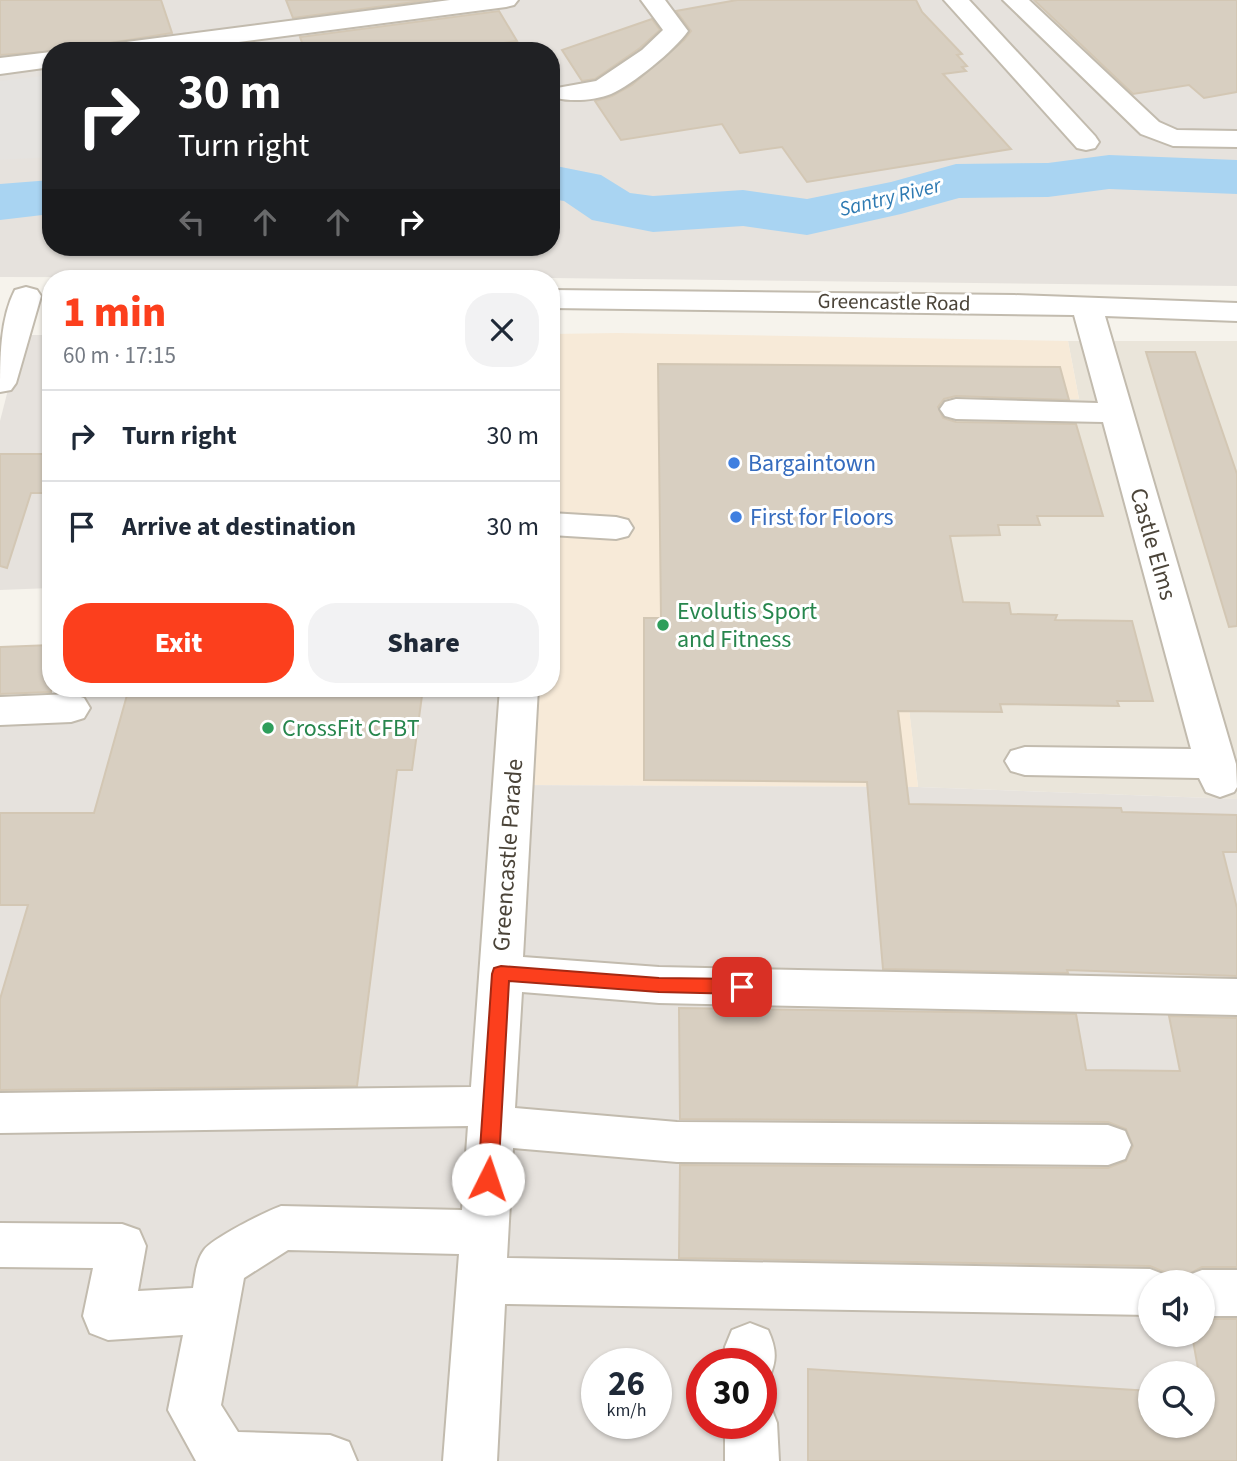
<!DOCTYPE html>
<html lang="en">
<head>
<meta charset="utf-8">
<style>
  body { margin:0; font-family:"Source Sans 3",sans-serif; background:#f2f2f3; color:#1f2937; height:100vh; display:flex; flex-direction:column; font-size:26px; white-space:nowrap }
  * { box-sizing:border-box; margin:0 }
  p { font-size:23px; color:#747a83 }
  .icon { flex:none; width:38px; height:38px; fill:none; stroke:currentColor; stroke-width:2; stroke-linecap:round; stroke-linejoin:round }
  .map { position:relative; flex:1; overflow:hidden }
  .panel { position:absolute; left:42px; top:270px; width:518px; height:427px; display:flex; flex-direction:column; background:#fff; border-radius:28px; box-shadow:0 2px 5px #0004 }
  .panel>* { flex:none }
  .hud { position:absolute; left:42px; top:42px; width:518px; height:214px; border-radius:28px; box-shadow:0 2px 5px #0004; background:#202124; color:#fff; overflow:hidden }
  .fabs { position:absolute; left:1138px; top:1270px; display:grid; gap:14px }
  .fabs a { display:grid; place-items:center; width:77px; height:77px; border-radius:50%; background:#fff; box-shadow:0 2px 5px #0004; font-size:35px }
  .speed { position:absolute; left:581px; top:1348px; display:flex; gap:14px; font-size:35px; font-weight:700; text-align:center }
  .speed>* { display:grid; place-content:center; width:91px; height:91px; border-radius:50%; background:#fff; box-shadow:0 2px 5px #0004; line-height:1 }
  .speed small { font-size:18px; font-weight:400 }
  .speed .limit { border:10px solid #d22; background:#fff; color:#111 }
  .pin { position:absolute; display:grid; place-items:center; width:60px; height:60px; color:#fff; margin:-30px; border-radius:14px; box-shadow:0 4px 10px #0006 }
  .me { position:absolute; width:77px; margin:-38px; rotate:4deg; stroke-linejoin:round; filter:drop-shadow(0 0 5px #0008) }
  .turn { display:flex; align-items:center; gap:24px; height:147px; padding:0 21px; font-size:32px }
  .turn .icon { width:91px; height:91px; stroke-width:2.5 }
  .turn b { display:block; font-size:49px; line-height:60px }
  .lanes { display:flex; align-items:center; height:66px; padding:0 21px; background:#0003; justify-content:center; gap:35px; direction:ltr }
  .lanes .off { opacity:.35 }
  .round { display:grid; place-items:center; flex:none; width:74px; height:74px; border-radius:28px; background:#f2f2f3 }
  .headline { display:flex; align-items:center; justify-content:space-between; height:119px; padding:0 21px }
  h1 { font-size:42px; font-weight:800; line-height:52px; color:#fc3f1d }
  .button { display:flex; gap:14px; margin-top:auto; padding:14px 21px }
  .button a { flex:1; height:80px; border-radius:28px; background:#fc3f1d; color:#fff; font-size:28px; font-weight:800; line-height:80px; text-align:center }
  .button a+a { background:#f2f2f3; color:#1f2937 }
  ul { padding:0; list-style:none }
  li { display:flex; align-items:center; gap:21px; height:91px; padding:0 21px; border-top:2px solid #e0e1e3 }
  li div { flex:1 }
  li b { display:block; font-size:26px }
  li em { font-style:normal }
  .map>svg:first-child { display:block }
  .residential { fill:#eae5da }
  .commercial { fill:#f7ead8 }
  .industrial { fill:#e6e2dd; fill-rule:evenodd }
  .parking { fill:#e5e3e0 }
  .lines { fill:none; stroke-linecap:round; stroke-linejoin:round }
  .river { fill:#a9d4f2; fill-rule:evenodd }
  .building { fill:#d8cfc1; stroke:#d3c7b4; stroke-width:2 }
  .minor-casing { stroke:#c2bbae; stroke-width:4 }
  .minor { fill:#fff; fill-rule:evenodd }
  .route { fill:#fc3f1d; stroke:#a42913; stroke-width:2 }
  .shop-dot { fill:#3f7fe0; stroke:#fff; stroke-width:2.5 }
  .leisure-dot { fill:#2e9e5b; stroke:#fff; stroke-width:2.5 }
  .labels { text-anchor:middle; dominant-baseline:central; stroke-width:6; stroke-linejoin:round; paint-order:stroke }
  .far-water-label { font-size:21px; font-style:italic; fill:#2e7ab2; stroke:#fff }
  .far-street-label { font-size:21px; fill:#4b4439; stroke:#fff }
  .shop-label { font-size:24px; fill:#366cbe; stroke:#fff; text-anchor:start }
  .street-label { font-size:24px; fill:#4b4439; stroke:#fff }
  .leisure-label { font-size:24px; fill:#27864d; stroke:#fff; text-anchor:start }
</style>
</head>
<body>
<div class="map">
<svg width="1237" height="1461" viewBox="0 0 1237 1461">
  <rect width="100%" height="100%" fill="#f6f3ec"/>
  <path class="residential" d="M1068,341h169v458l-319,-12 -45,-389 206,1z"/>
  <path class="commercial" d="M617,333l451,8 11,58h-205l44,388 -407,-2 5,-97h35v-354z"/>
  <g class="industrial">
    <path d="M0,0h1237v286l-686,-8 -551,-1zM51,51h500v196h-500z"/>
    <path d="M22,335h29v253l-51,2v-169z"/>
    <path d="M84,688h432l-5,97 407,2 319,12v662h-1237v-741l77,-2zM1150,1283h52v52h-52zM597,1363h59v60h-59zM702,1363h59v60h-59zM1150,1374h52v52h-52z"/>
  </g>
  <path class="parking" d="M51,75v82l-51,3v-79z"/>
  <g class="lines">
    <g class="river">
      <path d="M1109,155l128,5v34l-128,-5 -61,8 -89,1 -58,16 -94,21 -64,-9 -90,6 -61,-12 -28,-19 -13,-2v-34l50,10 29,18 23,3 90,-6 64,9 84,-17 65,-18 92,-1z"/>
      <path d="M51,180v34l-51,6v-36z"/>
    </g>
  </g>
  <g class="building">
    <path d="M0,0h161l11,33 -112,18 -60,4z"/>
    <path d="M286,0h144l-137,18z"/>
    <path d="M737,0h179l6,12 40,42 -5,1 10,11 -5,1 4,4 -23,3 68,75 -204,33 -25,-35 -42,6 -18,-29 -101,16 -26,-39 17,-5 20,-11 52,-45 7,-9 -15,-20z"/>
    <path d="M1034,0h203v92l-33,6 -15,-13 -56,9z"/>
    <path d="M499,11l18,30 -65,10h-147l-5,-14z"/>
    <path d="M652,19l8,11 -20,18 -45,31 -13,2 -20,-31z"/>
    <path d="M1146,352h49l42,122v152l-8,1z"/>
    <path d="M658,364l402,3 9,33 -113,-4 -12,3 -6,8 5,11 13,4 120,2 27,92h-66l3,9h-42l2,10 -50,1 13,66 46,1 2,11 46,1 -2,5 77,1 21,80h-36l2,5 -119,-2 2,8 -104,-1 11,93 212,4 1,4 115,3v37h-14l14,56v68l-170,-6 1,3 -185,-4 -16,-187 -223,-2v-162h17z"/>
    <path d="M0,454h51v39h-20l-24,75 -7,-2z"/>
    <path d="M51,645v47l-51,2v-47z"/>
    <path d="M129,688h294l-11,82h-15l-40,316 -357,4v-91l28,-94h-28v-92h94z"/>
    <path d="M679,1008l397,6 10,56 94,1 -11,-55 68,2v249h-35l-21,11h-9l-3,-4 -19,-8 -471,-8 1,-93 428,3 18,-7 7,-15 -7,-17 -18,-7 -428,-3z"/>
    <path d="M1202,1319h35v142h-429v-92l342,22v35h52v-52h-3l-7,-39h10z"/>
  </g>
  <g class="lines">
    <g class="minor-casing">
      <g id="minor">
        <path d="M450,0h68l-4,5 -8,2 -336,44h-71l3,-5 9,-2z"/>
        <path d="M641,0h24l23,31c-13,19 -56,54 -77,63 -14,6 -39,8 -54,4l-4,-5 4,-5 39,-7 46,-31 21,-20z"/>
        <path d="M944,0h25l126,136 4,6 -4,6 -9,2 -9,-2z"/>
        <path d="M1003,0h26l130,122 18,8 60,1v16l-64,-1 -32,-12z"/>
        <path d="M51,52v15l-51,7v-16z"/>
        <path d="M26,287l11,3 4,6 -25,87 -5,7 -11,2c0,-33 0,-73 15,-102z"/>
        <path d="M551,290l463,5 223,8v18l-132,-5 131,448 1,23 -3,5 -14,5 -14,-5 -7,-14 -174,-3 -14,-4 -6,-10 6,-10 14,-4 166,2 -88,-327 -147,-3 -11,-3 -5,-7 5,-7 11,-3 142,4 -24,-88 -523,-7z"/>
        <path d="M551,513l65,4 12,3 5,8 -5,8 -12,3 -65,-4z"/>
        <path d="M500,688h38l-15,269 136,10 578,12v36l-578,-12 -137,-11 -7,116 162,14 431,3 17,6 6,14 -6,14 -17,6 -431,-3 -164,-14 -6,110 643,11 18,7 3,7h-21v32l-645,-11 -8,157h-54l16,-207 -171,-4 -44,28 -23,127 17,27 92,3 19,7 8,19h-161l-28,-51 15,-75 -75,5 -18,-7 -7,-17 10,-48 -93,-1v-44l122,1 17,6 7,16 -8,45 55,-3c2,-12 3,-27 11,-38 9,-12 61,-38 77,-44l181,4 6,-84 -468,7v-40l471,-6z"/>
        <path d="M71,694l13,4 6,10 -6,10 -13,4 -71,3v-28z"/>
        <path d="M1202,1270h35v46h-35v-33h-20l2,-6z"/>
        <path d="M750,1323l18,7c9,20 9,31 0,50l-7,3v-20h-37l1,-16 7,-17z"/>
        <path d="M761,1402l9,3 7,18 2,38h-54v-38h36z"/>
      </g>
    </g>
    <use href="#minor" class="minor"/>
  </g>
  <path class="route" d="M501,966l158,12 83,1 6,2 3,6 -3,5 -6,2 -83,-2 -150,-11 -11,198 -3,6 -7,3 -7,-3 -3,-6 14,-205 2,-6z"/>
  <g class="shop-dot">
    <circle cx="734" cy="463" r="7"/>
    <circle cx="736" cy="517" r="7"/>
  </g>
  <g class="leisure-dot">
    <circle cx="663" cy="625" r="7"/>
    <circle cx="268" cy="728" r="7"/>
  </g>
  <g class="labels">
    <g class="far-water-label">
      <text transform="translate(890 197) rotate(-14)">Santry River</text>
    </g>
    <g class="far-street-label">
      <text transform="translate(894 302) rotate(1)">Greencastle Road</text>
    </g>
    <g class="shop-label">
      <text x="748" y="463">Bargaintown</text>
      <text x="750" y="517">First for Floors</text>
    </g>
    <g class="street-label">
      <text transform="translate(1153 544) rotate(74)">Castle Elms</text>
      <text transform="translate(508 855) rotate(-86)">Greencastle Parade</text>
    </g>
    <g class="leisure-label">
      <text x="677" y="611">Evolutis Sport<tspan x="677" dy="28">and Fitness</tspan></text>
      <text x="282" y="728">CrossFit CFBT</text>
    </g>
  </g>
</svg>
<div class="fabs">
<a><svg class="icon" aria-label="sound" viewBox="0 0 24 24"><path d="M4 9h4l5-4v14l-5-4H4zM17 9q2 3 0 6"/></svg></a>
<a><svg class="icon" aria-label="search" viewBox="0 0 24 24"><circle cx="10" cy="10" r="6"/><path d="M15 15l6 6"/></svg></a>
</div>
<div class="speed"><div>26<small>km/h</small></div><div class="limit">30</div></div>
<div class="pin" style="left:742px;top:987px;background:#d93025"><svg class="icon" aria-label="arrive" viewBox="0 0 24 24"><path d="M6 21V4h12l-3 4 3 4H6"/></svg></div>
<svg class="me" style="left:488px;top:1179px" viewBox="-20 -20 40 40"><circle r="19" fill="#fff"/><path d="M0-13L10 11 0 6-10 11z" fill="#fc3f1d"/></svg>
<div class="hud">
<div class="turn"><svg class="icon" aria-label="right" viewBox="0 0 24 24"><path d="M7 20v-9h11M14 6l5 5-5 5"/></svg><div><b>30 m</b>Turn right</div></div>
<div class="lanes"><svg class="icon off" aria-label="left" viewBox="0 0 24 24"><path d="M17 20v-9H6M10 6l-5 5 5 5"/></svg><svg class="icon off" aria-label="ahead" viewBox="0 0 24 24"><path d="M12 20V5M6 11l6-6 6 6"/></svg><svg class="icon off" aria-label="ahead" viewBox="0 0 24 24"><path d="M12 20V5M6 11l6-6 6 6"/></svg><svg class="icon" aria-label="right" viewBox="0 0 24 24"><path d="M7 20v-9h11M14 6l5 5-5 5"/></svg></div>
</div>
<section class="panel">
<div class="headline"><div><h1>1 min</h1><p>60 m · 17:15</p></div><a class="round"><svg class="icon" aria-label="close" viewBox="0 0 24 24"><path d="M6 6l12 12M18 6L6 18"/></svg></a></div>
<ul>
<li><svg class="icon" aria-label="right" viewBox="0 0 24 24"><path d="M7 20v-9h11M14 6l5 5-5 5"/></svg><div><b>Turn right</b></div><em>30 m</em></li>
<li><svg class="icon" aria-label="arrive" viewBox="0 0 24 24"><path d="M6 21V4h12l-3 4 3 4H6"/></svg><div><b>Arrive at destination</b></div><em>30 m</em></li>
</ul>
<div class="button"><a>Exit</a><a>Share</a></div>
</section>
</div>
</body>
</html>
